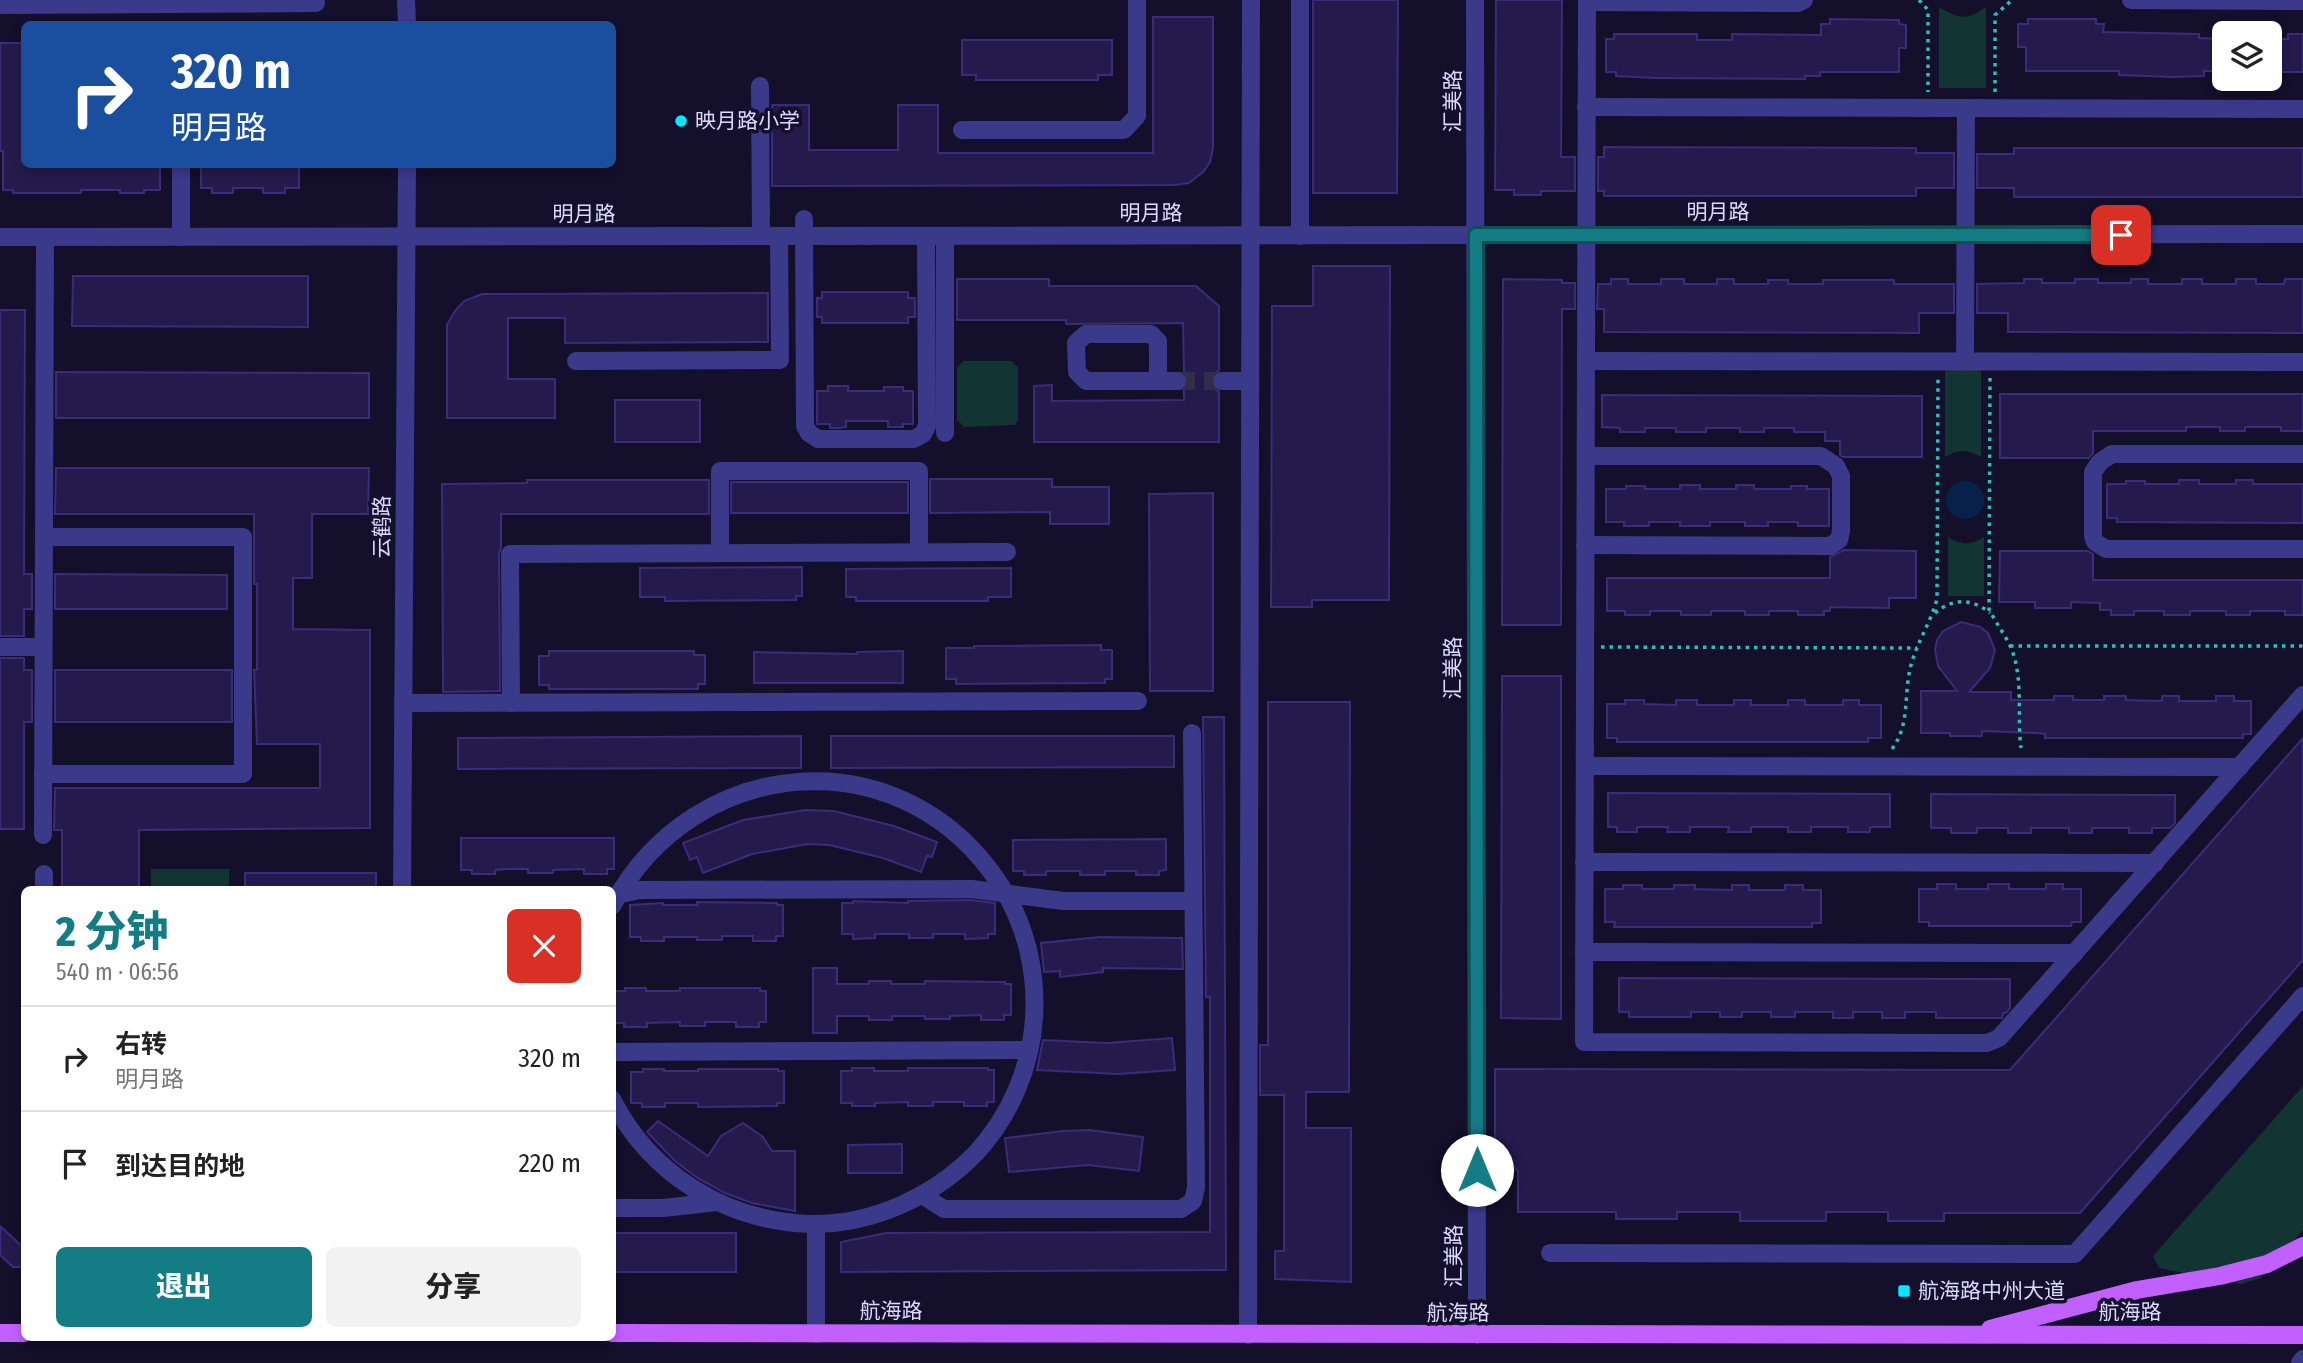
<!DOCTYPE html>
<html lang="zh">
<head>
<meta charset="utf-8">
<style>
  body { margin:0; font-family:"Fira Sans Condensed","Noto Sans SC",sans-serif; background:#f2f2f2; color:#222; height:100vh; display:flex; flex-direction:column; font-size:26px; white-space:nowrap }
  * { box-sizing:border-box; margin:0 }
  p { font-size:23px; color:#767676 }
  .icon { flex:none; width:38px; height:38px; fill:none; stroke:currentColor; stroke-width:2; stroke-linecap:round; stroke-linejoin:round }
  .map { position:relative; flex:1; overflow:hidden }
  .panel { position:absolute; left:21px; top:886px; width:595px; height:455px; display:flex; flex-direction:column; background:#fff; border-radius:10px; box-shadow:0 4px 10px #0003 }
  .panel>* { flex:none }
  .top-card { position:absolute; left:21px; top:21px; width:595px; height:147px; border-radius:10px; box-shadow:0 4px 10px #0003; background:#1a4fa0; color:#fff; overflow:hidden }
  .fabs { position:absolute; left:2212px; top:21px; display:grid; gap:14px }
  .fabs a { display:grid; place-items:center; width:70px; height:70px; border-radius:10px; background:#fff; box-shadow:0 4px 10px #0003; font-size:35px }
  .pin { position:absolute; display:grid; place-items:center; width:60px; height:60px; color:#fff; margin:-30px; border-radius:14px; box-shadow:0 4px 10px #0006 }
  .me { position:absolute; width:77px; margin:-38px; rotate:0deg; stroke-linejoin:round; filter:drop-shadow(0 0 5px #0008) }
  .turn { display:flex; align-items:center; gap:24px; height:147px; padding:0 35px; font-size:32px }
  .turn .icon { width:91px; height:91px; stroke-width:2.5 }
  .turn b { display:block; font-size:49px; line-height:60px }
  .round { display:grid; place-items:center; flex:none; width:74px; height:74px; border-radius:10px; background:#f2f2f2 }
  .summary { display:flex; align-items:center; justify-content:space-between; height:119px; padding:0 35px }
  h1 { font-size:42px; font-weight:800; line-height:52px; color:#147c85 }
  .primary-button { display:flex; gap:14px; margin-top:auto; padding:14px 35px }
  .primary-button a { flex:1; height:80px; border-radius:10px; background:#147c85; color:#fff; font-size:28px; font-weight:800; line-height:80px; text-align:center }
  .primary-button a+a { background:#f2f2f2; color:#222 }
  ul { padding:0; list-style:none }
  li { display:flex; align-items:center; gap:21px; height:105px; padding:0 35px; border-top:2px solid #e0e0e0 }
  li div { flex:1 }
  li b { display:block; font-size:26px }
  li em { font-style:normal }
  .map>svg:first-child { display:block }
  .green { fill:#123432 }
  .water { fill:#08214a }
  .building { fill:#241b4c; stroke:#3a2c78; stroke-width:2 }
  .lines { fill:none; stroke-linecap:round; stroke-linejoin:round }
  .minor-tunnel { stroke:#322d4a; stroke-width:18; stroke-dasharray:18 9; stroke-linecap:butt }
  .path { stroke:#2bc0b5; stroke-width:3.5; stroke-dasharray:3.5 5; stroke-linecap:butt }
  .minor { stroke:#3b398a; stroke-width:18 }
  .major { stroke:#c15fff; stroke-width:18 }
  .route-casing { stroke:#0d5156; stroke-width:18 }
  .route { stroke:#147c85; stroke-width:12 }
  .poi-dot { fill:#04e9ff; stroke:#140f2a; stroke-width:2.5 }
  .labels { text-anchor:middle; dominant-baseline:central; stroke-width:7; stroke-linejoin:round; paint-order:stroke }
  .street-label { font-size:21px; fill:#dcd8ff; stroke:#140f2a }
  .poi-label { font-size:21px; fill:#dcd8ff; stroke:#140f2a; text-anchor:start }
</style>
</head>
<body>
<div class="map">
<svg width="2303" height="1363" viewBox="0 0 2303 1363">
  <rect width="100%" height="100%" fill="#140f2a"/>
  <g class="green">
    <path d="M1939,7c21,12 27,14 47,0v81h-47z"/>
    <path d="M964,361h47l7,6v53l-3,5 -51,2 -7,-7v-53z"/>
    <path d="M1945,370h36v87c-14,-8 -22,-8 -36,0z"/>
    <path d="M1948,537c13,8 22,9 36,0v59h-36z"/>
    <rect x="151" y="869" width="78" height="20"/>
    <path d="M2303,1086v144l-42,48 -20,6 -82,-16 -6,-12z"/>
  </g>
  <circle class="water" cx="1965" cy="500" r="19"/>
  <g class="building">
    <path d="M1313,0h85l-1,193h-84z"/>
    <path d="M1496,0h66l-1,157h14v34h-34v4h-27v-5h-19z"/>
    <path d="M1153,17h60v131l-3,14 -7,10 -14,11 -14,2 -403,1v-81h37v45h89v-45h40v48h215z"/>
    <path d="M1830,19l69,1v4l7,1v23h-7v24h-79v4h-15v3l-149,-1 -40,-2v-4h-10v-33h8v-5h83v6h35v-6l89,1v-11h9z"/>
    <path d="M2028,19h68v5h8l-1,8 96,2v4l25,1v32h-20v5l-31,1 -54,-2v-4h-93v-24h-8v-23h10z"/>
    <path d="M2288,34h15v38h-33v-33h18z"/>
    <path d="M962,40h150v35h-14v5h-122v-5h-14z"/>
    <path d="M0,43h22v3h2l-2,113h2v5h124v3h12v23h-16v3h-24v-3h-39v3h-68v-3h-10v-39h-3z"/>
    <path d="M1604,147l312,1v5h38v35h-38v8h-312v-5h-6v-34h6z"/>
    <path d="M2014,148h289v49h-289v-9h-37v-34h37z"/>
    <path d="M201,164h98v24h-14v5h-22v-5h-30v5h-21v-5h-11z"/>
    <path d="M1313,266h77l-1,334h-77v7h-41l1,-301h41z"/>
    <path d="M73,276h235v51l-236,-1z"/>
    <path d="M957,279h92v7h147l23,20v64l-6,5 -2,7 2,5 6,5v50h-185v-56l18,-1v16l132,-1v-10l4,-10 -4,-8 -1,-49 -117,1v-4h-109z"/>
    <path d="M1503,279l59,1v3h13v26h-13l-1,316h-59z"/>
    <path d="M1611,279h17v5h33v-5h23v5h33v-5h17v5h34v-4h20v4h35v-4h71v4h60v29h-35v20l-315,-1v-23h-7l1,-25h13z"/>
    <path d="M2024,279h18v4h33v-4h23v4h33v-4h17v5h34v-5h20v5h34v-5h20v5h28l1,-5h18v54l-295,-1v-19h-31v-29l47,-1z"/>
    <path d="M822,292h86v6h7v19h-7v6h-86v-6h-5v-19h5z"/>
    <path d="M768,293v49l-203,1v-25h-57v61h47v39h-108v-93l8,-14 9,-10 18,-7z"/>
    <path d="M0,310h25l-1,264h8v35h-8v27h-24z"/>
    <path d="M56,372l313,1v45h-313z"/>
    <path d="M828,386h20v5h36v-4h19v4h10v33h-10v3h-15v-6h-42v6l-9,1h-7v-4h-13v-33h11z"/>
    <path d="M2000,394h303v37h-22v-4h-36v4h-25v-4h-34v4h-93v22l-4,5h-89z"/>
    <path d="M1602,395l320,1v61h-79l-3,-2v-14h-15v-9h-31v-4h-30v4h-24v-4h-34v4h-30v-4h-31v4h-25v-4l-18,-1z"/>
    <rect x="615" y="400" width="85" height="42"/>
    <path d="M56,468h313l-1,46h-56v64h-19v51l77,1v198l-231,2v59h-77v-59h-8l1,-42h265v-44h-63l-3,-74h3v-86h-3v-70h-199z"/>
    <path d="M930,479h122v8h57v37h-59v-12l-120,1z"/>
    <path d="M527,480h182v34h-208v33l-2,7 1,137 -57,1 -1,-208 85,-1z"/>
    <path d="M2179,480h20v4h37v-4h17v4h50v39l-186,-1v-4h-10v-34h19v-3h19v3h34z"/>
    <rect x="731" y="482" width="177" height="31"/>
    <path d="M1680,485h20v4h36v-4h18v4h37v-3h16v3h22v37h-31v-4h-30v4h-23v-4h-35v4h-30v-4h-31v4h-25v-4h-18v-33h20v-3h19v3h35z"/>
    <path d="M1213,493v198h-63l-1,-197z"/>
    <path d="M1844,550l72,1v47h-27v10l-59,-1v4h-6v4h-26v-4h-29v4h-24v-4h-34v4h-30v-4h-31v4h-25v-4h-18v-33h223v-21z"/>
    <path d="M2000,551h88l5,3v26h210v35h-18v-4h-35v4h-24v-4h-36v4h-26v-4h-30v4h-23v-5h-11v-7l-29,-1v6h-36v-6h-36z"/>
    <path d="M802,567v29h-6v4l-131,1v-4h-25v-29z"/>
    <path d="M1011,568v29h-23v4h-132v-4h-10v-28z"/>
    <path d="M55,574l172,1v34h-172z"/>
    <path d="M1961,622l19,5 8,6 7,17 -5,18 -21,24h42v8h43v-4h19v4h31v-4h22v4l36,1v-5h17v5h37v-5h18v5h17v33h-8v4h-198v-4l-9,-1 -54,-2v5h-32v-3h-29v-42h36l-19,-25 -3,-16 2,-10 6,-9z"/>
    <path d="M1101,645v5h11v29h-7v4l-149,1v-5h-10v-31h28v-2z"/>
    <path d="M549,651h145v4h11v29h-7v5h-149v-4h-10v-29h10z"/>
    <path d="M903,651v32h-149v-31l103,2v-2z"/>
    <path d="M0,658h24v12h8v52h-8v107h-24z"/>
    <rect x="55" y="670" width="177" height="52"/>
    <path d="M1502,676h59v343l-60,-1z"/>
    <path d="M1625,700h19v4l32,1v-5h21v5h37v-5h17v5h37v-5h17v5h38v-5h16v5h22v33h-13v4h-251v-4h-10v-34h18z"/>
    <path d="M1268,702h82l-1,390h-43v36h45v154l-76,-3v-28h9v-156h-24v-50h8z"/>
    <path d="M1203,717h21l2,553 -385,2v-30l45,-9 324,-1v-235h-4z"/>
    <path d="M801,736v32l-343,1v-31z"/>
    <path d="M831,736h343v31l-343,1z"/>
    <path d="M2303,738v222l-223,253h-136v8h-56v-9h-62v9h-86v-9h-63v7h-61v-7h-98v-41l-23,-24v-78l515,1z"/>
    <path d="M1608,793l282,1v33h-20v5h-22v-5h-37v5h-23v-5h-37v5h-23l1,-5h-39v5h-23l1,-5h-31v5h-20v-5h-9z"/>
    <path d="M1931,794l244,1v28l-5,5h-18v5h-23v-5h-37v5h-23v-5h-38v5h-23v-5h-31v5h-26v-5h-20z"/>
    <path d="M805,810l29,1 60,15 43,16 -5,15 -5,-1 -6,16 -38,-14 -54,-13 -21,-1 -56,10 -49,19 -6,-16 -7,3 -7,-17 60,-23z"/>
    <path d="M461,838h153v31h-7v5h-23v-5l-31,1v3h-25v-4h-19l-14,1v4h-23v-4h-11z"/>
    <path d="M1166,839v31l-7,1v4h-23v-4h-31v4h-25v-4h-34v4h-22v-4h-11v-31z"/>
    <rect x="245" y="873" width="131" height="16"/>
    <path d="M1937,884h19v5h32v-5h21v5h37v-5h17v5h18v33h-9l-1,4h-142v-4h-10v-33h18z"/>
    <path d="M1623,885h19v4h32v-4h21v4l37,1v-5h17v5h36v-5h18v5h18v33h-9v4h-198l1,-5h-10v-33h18z"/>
    <path d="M971,900l24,3v31h-7v4l-23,1v-5h-32v4h-24v-4h-34v4l-22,1v-5h-11v-31h11v-2l55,2v-2z"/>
    <path d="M697,902l80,1v2h6v31h-7v5h-23v-5h-31v4h-25v-3h-33v4h-23v-4h-11v-32l33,-2v2h34z"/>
    <path d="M1100,937l82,1 1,31 -80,-1v4l-43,5v-6l-16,1 -3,-29z"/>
    <path d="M813,968h24v16h32v-3h22v3h34v-3l80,1v2h6v31h-7v5h-23v-5l-31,1v3h-25v-3h-33v4h-23v-4h-32v17h-24z"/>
    <path d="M1619,978l391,1v29l-4,5h-3l-1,5h-66v-6h-31v6h-23v-6h-29v6h-20v-6h-38v5h-24v-5h-29v5h-22v-5h-29v5h-62v-5h-10z"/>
    <path d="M625,988h21v3h34v-3h80v3h6v31h-7v5h-23v-5h-31v4h-25v-4l-33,1v4h-23v-4h-10v-32h11z"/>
    <path d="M1172,1038l3,32 -57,4 -81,-4 6,-30 64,3z"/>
    <path d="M852,1068h22v3h34v-3h80v2h6v32h-7v4h-23v-4h-31v4h-25v-4l-33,1v3h-23v-3h-11v-32h11z"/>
    <path d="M643,1069h21v2h34v-2h80v2h6v32h-7v3l-79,1v-4h-33v4h-23v-4h-11v-31h12z"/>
    <path d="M658,1121l50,35 13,-20 22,-13 20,14 9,14h23v60l-43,-8 -27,-10 -26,-14 -23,-17 -29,-30z"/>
    <path d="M1090,1130l53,7 -4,34 -51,-6 -79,7 -4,-34 58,-7z"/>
    <path d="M902,1144v29h-54v-28z"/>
    <path d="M0,1226l24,22v19h-11l-13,-12z"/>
    <rect x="612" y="1233" width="124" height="39"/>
  </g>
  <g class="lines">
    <path class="minor-tunnel" d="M1177,381h45"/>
    <g class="path">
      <path d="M1919,0l9,10v82"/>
      <path d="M1995,92v-77l17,-15"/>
      <path d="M1990,378l-1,231c7,15 19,29 24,44 10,30 4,64 8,95"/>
      <path d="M1935,613c18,-15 37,-15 55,0"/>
      <path d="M2010,646h293"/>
      <path d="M1601,647l316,1"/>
      <path d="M1892,749c19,-26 11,-55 19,-84 6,-23 20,-43 26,-66l1,-222"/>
    </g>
    <g class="minor">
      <path d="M406,0l1,24"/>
      <path d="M1475,0l2,1335"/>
      <path d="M1587,0l-3,1042 403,1 12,-5 304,-343"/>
      <path d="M2131,0l172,1"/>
      <path d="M1587,2l211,1 6,-3"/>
      <path d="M0,5l316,-2"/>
      <path d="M760,86l1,150"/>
      <path d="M1586,107l717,2"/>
      <path d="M962,130h162l13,-14v-116"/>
      <path d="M181,164v73"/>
      <path d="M804,219l1,207 4,7 9,6h96l9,-5 4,-8 -1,-190"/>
      <path d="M945,236v197"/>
      <path d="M1300,236v-236"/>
      <path d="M0,237l2303,-3"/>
      <path d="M576,361l204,-1 -1,-124"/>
      <path d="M1586,361l717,1"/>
      <path d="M1965,361l1,-253"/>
      <path d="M1158,381v-40l-7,-7h-65l-10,9 1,29 9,9h91"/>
      <path d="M1222,381h28"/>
      <path d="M2303,454h-191l-12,8 -7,10v64l2,6 11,7h197"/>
      <path d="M1585,545l245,1 9,-6 2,-9v-55l-5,-10 -15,-10h-235"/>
      <path d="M720,553v-82h199v81"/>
      <path d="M0,647h43"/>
      <path d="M403,703l735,-2"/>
      <path d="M511,703l-1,-149 497,-2"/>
      <path d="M1585,766l655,1"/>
      <path d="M43,774h200v-237h-199"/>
      <path d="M43,835l2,-598"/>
      <path d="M1584,862l571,1"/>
      <path d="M44,874v15"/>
      <path d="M402,889l5,-725"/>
      <path d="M613,896l26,-6 333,-1 91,12h129"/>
      <path d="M612,906c83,-155 293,-170 389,-20 25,39 36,86 33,132 -3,49 -24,98 -58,135 -43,44 -104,72 -166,71 -85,-3 -160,-50 -198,-125"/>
      <path d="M1584,952l491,1"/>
      <path d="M612,1052l417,-2"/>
      <path d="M922,1195l22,14h237l12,-8 3,-13 -4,-455"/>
      <path d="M612,1208h51l54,-6"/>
      <path d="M816,1224v110"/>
      <path d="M1550,1253l525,1 228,-258"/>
      <path d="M1248,1335l3,-1335"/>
      <path d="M2300,1363l3,-4"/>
    </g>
    <g class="major">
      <path d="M1990,1329l147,-39 83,-14 47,-12 36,-18"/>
      <path d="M0,1333h24"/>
      <path d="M612,1333l1691,2"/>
    </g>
  </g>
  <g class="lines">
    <g class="route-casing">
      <path id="route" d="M1477,1170l-1,-935h645"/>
    </g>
    <use href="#route" class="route"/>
  </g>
  <g class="poi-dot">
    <circle cx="681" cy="121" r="7"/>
    <rect x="1897" y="1284" width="14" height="14" rx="3.5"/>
  </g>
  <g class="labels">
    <g class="street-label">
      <text transform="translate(1453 101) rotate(-90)">汇美路</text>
      <text x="1718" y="212">明月路</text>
      <text x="1151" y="213">明月路</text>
      <text x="584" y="214">明月路</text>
      <text transform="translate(382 527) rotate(-90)">云鹤路</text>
      <text transform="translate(1453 668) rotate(-90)">汇美路</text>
      <text transform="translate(1454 1256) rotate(-90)">汇美路</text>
      <text x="891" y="1311">航海路</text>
      <text x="2130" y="1312">航海路</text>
      <text x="1458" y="1313">航海路</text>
    </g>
    <g class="poi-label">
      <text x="695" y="121">映月路小学</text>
      <text x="1918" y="1291">航海路中州大道</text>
    </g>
  </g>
</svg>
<div class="fabs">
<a><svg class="icon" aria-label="layers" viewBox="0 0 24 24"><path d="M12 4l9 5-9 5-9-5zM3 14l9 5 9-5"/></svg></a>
</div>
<div class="pin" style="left:2121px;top:235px;background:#d93025"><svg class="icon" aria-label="arrive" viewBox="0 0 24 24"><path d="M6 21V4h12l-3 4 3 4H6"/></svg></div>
<svg class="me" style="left:1477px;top:1170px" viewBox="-20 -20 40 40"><circle r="19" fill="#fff"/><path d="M0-13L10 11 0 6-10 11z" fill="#147c85"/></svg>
<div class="top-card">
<div class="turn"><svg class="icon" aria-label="right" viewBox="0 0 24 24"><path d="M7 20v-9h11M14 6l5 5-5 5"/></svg><div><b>320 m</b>明月路</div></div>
</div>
<section class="panel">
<div class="summary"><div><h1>2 分钟</h1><p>540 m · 06:56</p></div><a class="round" style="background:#d93025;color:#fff"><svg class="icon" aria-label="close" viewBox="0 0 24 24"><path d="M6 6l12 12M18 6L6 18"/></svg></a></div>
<ul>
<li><svg class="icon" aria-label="right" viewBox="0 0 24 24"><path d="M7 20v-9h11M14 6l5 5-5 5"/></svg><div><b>右转</b><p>明月路</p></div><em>320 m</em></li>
<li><svg class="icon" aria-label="arrive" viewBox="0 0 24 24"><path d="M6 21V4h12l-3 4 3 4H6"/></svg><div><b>到达目的地</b></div><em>220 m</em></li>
</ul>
<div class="primary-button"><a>退出</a><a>分享</a></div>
</section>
</div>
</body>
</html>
